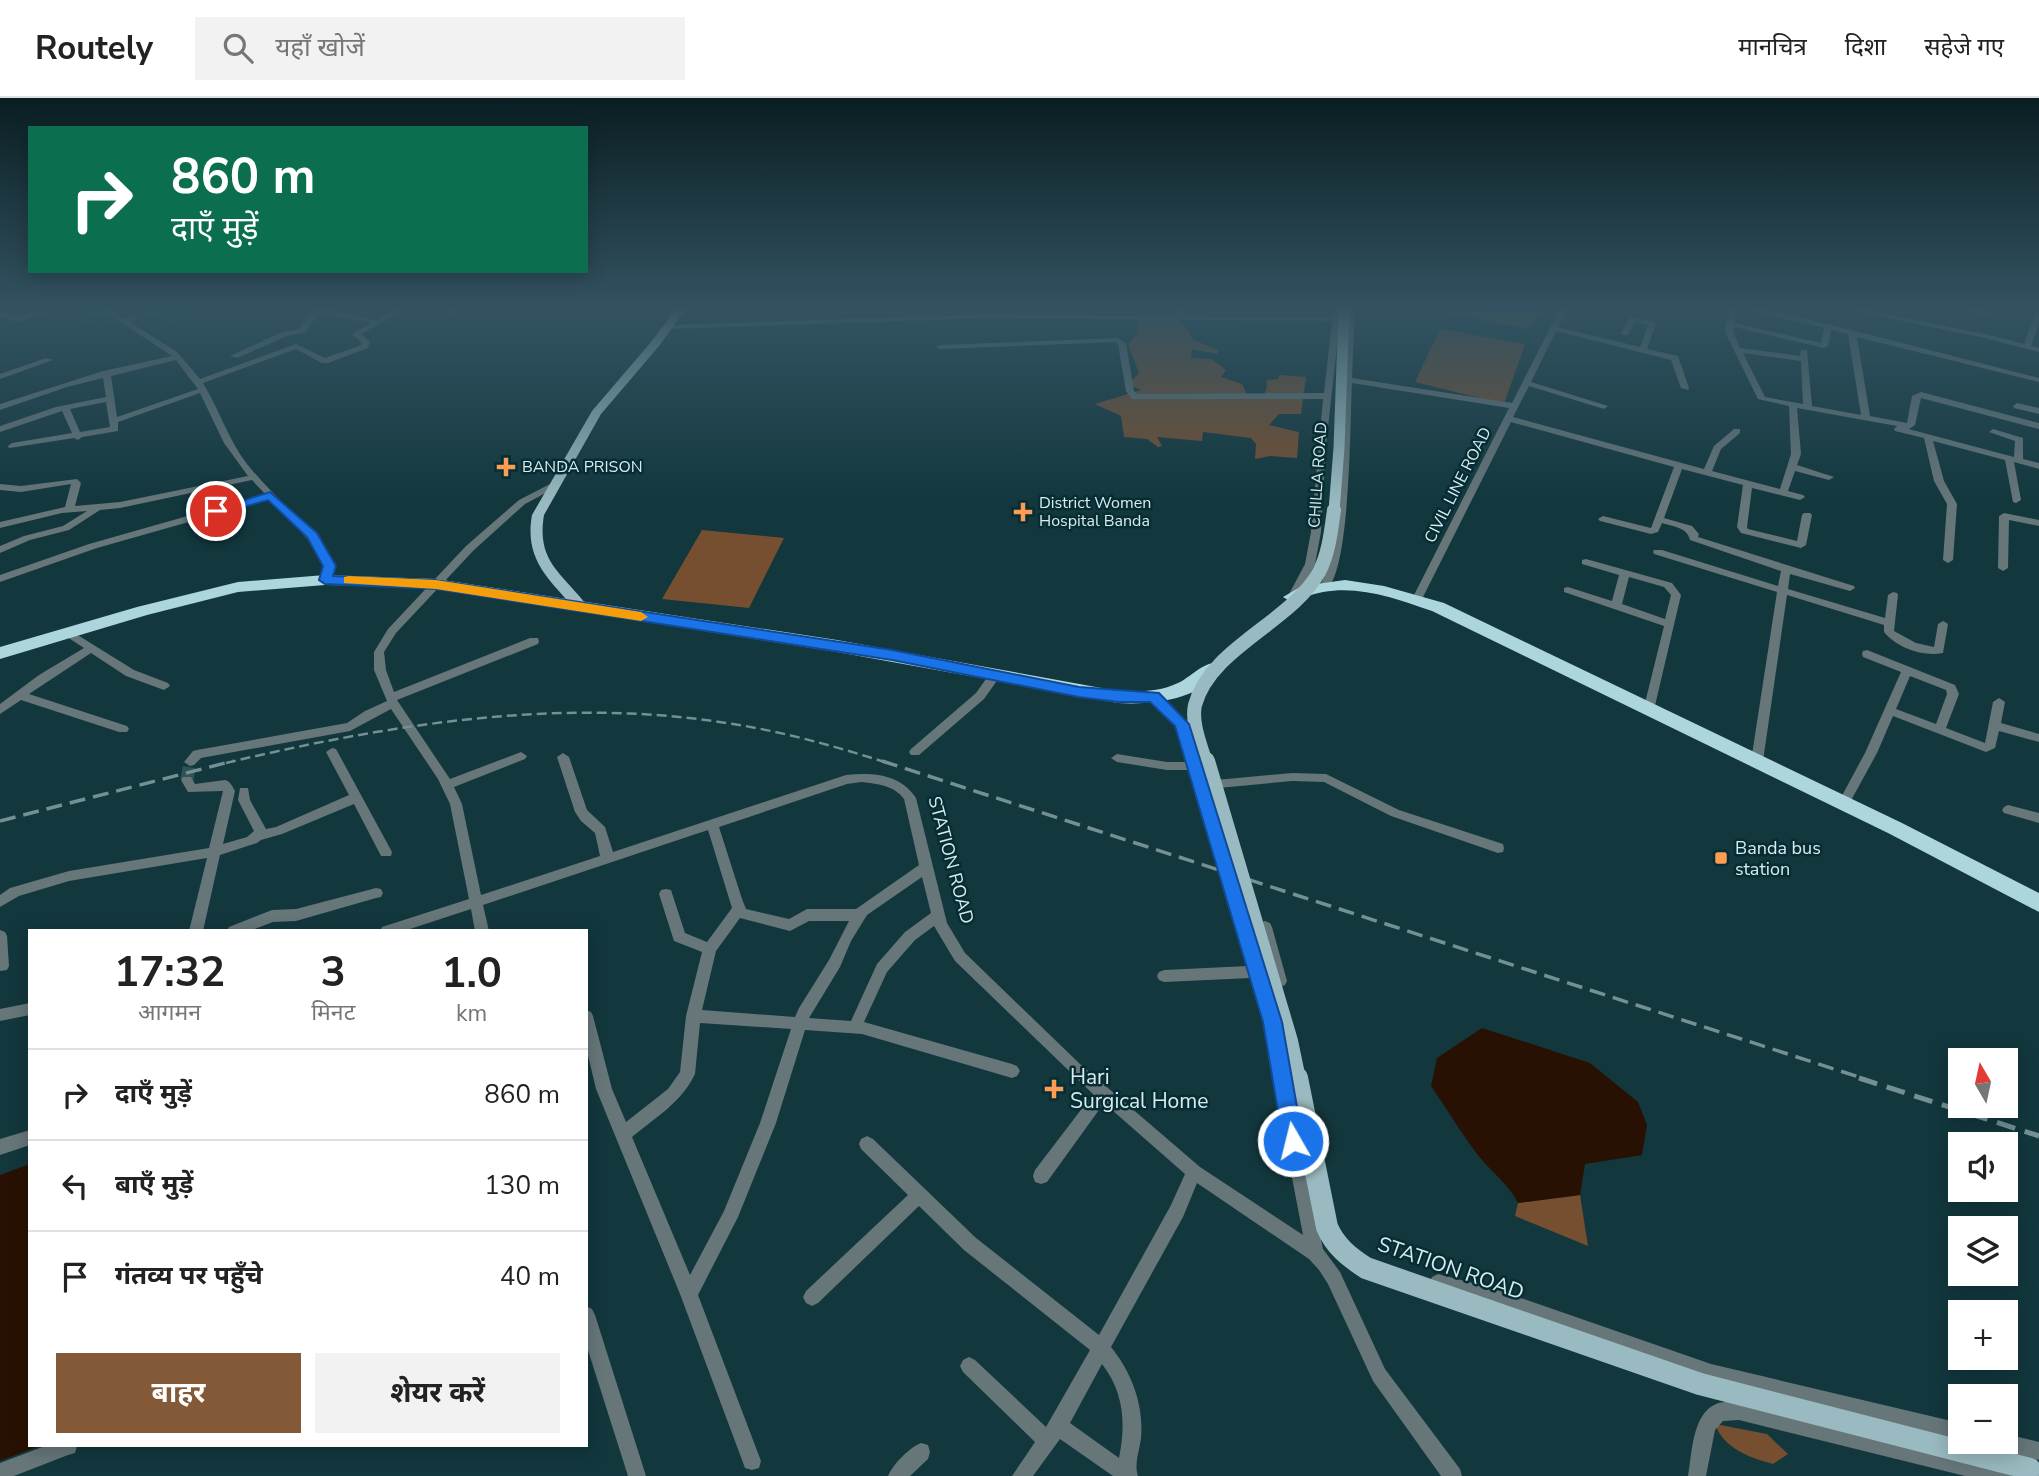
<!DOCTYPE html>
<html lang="hi">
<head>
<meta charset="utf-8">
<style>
  body { margin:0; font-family:"Nunito Sans","Noto Sans Devanagari",sans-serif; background:#f2f2f2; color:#222; height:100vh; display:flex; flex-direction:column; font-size:26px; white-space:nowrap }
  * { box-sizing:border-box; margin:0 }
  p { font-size:23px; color:#767676 }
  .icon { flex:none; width:38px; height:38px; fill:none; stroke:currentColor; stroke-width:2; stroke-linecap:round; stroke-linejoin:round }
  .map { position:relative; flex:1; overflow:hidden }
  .side { position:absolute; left:28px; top:831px; width:560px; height:518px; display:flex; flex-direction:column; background:#fff; border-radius:0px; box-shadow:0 4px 18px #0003 }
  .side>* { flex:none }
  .hud { position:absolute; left:28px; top:28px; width:560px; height:147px; border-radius:0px; box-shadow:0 4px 18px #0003; background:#0b6e4f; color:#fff; overflow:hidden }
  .needle { width:46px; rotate:351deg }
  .controls { position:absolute; left:1948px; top:950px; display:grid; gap:14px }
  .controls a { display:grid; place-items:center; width:70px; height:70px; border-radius:0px; background:#fff; box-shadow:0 4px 18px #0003; font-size:35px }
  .pin { position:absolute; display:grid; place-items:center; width:60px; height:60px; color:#fff; margin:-30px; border:4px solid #fff; border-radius:50%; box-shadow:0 2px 7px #0007 }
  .me { position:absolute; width:77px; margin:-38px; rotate:352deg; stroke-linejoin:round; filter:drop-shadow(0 0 5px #0008) }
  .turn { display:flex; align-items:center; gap:24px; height:147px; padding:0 28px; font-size:32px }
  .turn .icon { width:91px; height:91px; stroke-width:2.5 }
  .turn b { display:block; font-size:49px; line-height:60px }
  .eta { display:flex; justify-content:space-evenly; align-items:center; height:119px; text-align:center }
  .eta b { font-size:42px; font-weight:700; line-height:49px }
  .cta { display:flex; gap:14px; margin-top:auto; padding:14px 28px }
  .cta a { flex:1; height:80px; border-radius:0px; background:#845938; color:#fff; font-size:28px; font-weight:700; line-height:80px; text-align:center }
  .cta a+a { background:#f2f2f2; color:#222 }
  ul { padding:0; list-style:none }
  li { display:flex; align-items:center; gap:21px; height:91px; padding:0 28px; border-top:2px solid #e0e0e0 }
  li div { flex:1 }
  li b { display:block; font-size:26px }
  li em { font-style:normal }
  header { display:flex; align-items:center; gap:42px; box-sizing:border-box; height:98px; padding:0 35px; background:#fff; border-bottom:2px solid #e0e0e0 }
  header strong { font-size:33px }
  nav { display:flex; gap:38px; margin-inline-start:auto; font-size:24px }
  .search { width:490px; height:63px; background:#f2f2f2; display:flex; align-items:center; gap:18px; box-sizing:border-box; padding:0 24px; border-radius:0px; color:#767676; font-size:26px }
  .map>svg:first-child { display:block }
  .green { fill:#764f31 }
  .water { fill:#281102 }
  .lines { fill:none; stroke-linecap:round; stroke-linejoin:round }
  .minor-tunnel { stroke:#305258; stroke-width:13; stroke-dasharray:13 7; stroke-linecap:butt }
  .minor { fill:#667679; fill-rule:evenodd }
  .major { fill:#99bac0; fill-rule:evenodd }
  .highway { fill:#add5dc; fill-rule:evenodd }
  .rail-far2 { stroke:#739094; stroke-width:2.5; stroke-dasharray:10 5; stroke-linecap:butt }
  .rail-far1 { stroke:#739094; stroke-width:3.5; stroke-dasharray:16 8; stroke-linecap:butt }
  .rail { stroke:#739094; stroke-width:5; stroke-dasharray:19 10; stroke-linecap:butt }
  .major-bridge-far3 { stroke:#99bac0; stroke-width:11 }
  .major-bridge-far2 { stroke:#99bac0; stroke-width:14 }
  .major-bridge-far1 { stroke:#99bac0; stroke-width:18 }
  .major-bridge { stroke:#99bac0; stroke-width:22 }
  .wall { fill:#134850 }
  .shaded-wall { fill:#0f3b41 }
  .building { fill:#16545d; stroke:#0f3b41; stroke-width:2 }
  .route { fill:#1a73e8; stroke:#114b97; stroke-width:2 }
  .slow { fill:#f59e0b }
  .poi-dot { fill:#fc9d53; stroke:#062d33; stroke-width:2.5 }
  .labels { text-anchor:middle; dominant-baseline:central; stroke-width:5; stroke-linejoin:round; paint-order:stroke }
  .far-poi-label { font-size:16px; fill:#d8ecef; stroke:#062d33; text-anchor:start }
  .far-street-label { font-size:16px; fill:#d8ecef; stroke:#062d33 }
  .poi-label { font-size:18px; fill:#d8ecef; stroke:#062d33; text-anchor:start }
  .street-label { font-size:18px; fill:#d8ecef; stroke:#062d33 }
  .near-poi-label { font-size:21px; fill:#d8ecef; stroke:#062d33; text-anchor:start }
  .near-street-label { font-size:21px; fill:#d8ecef; stroke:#062d33 }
</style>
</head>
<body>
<header>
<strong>Routely</strong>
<div class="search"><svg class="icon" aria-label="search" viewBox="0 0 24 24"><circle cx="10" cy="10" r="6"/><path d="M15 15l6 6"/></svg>यहाँ खोजें</div>
<nav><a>मानचित्र</a><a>दिशा</a><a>सहेजे गए</a></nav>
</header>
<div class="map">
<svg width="2039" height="1378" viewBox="0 0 2039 1378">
  <rect width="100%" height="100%" fill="#12373d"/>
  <g class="green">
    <path d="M1436,212h107l-16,19z"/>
    <path d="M1139,221l41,1 11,14 1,5 26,11v4l-26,-5 -1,9 20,1 15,11 -5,7 21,7 6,13 15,1 4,-11 -1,-7 12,-1 2,-4 26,2 -5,37h-22l-10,11 30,7 -2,26 -27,-2 -15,3 1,-15 -5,-6 -48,-6 -1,9 -45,-4 5,9 -4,1 -11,-8 -23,-2 -3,-21 -26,-12 46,-14 -13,-6 11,-11 -11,-29 9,-11z"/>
    <path d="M1440,231l85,15 -21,60 -89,-22z"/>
    <path d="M702,432l82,8 -35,70 -87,-9z"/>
    <path d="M1580,1097l8,51 -73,-30 3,-13z"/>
    <path d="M1715,1326l52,10 21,20 -15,10c-23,-6 -50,-16 -58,-40z"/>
  </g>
  <g class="water">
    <path d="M1482,930l108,35 48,39 9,23 -5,30 -57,9 -5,31 -62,8c-9,-18 -23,-28 -36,-43 -19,-23 -34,-50 -51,-74l6,-28z"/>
    <path d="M30,1066v282h9l-39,15v-286z"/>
  </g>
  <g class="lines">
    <path class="minor-tunnel" d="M187,682l3,-18"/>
    <g class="minor">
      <path d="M5,212h9l-5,4c15,5 29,-4 46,-4l-36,12 -19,-5v-4z"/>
      <path d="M102,212h9l14,9 24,-9h12l-31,12 47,30 23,27 96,-35 29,14 36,-13 1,-2 -10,-9 18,-11 -50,-10 -16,20 -17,3 -50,22 -7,-2 52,-24 16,-3 16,-19h16l47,10 17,-10h10l-43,24 9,8 -2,6 -40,15h-6l-26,-14 -93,34c16,26 25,56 44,81 29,36 65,62 87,103l-5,15h-8l-1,-2 4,-13 -15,-26 -39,-42 -173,49 -97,34v-7l89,-31 176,-50 -13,-14 -132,28 -20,2 -31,20 -39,10 -30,13v-7l24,-10 39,-10 24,-15 -25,2 -62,15v-6l65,-15 6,-23 -50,8 -21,-2v-6l21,2 56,-7 4,4 -6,23 45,-4 128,-26 -24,-33 -24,-50 -82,29v9l-36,6 -4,3 -4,-2 -65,10 -1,-2 4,-3 60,-10 -10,-22 -62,21v-6l56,-19 50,-10 -3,-19 -36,9 -67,23v-6l103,-33 69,-15zM176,262l22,29 -81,28 -6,-41zM106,304l4,25 -30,5 -10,-23z"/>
      <path d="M448,212h9l-7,4 -4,-2z"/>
      <path d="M1178,212h8l-4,7h150l1,-7h8l-15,135 -5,87 -6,32 -18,34h-8l-1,-2 17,-32 6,-32 12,-133h-191l-6,-8 -8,-47 -3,-2 -175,7 -4,-2 4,-2 177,-7 9,5 8,48 3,3 187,-1 8,-72 -342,-3 -322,11 -4,-2 4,-2 322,-11 184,3z"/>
      <path d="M1347,212h8l-3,68 160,25 47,-93h8l-9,17 82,20 8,-22 -13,-3 -7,13h-6l-1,-2 9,-16h3l22,5 1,2 -9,25 31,7 11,32 -1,2 -7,-2 -10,-28 -115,-29 -25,51 77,24 -4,3 -75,-23 -16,31 191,52 10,-23 20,-17h6v4l-19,16 -9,22 68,18 11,-35 -2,-48 -31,-7 -33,-67 3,-22h8l-2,13 87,20 3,-15 -76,-18h16l64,14 211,54v4l-182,-45 13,79 37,7 5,-27 9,-4 118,31v6l-118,-31 -6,27 -6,4 -8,-2 113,30 1,-16 -26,-9 4,-3 30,9v21l16,4v6l-25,-7 7,38 -5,3 -3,-1 -8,-42 -72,-19 11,40 13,23 -4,56 -5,3 -5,-3 4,-56 -13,-23 -10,-43 -29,-7 -1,-2 3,-3 -100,-18 4,46 -4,11 37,12 -5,3 -34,-9 -7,20 15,4 2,2 -5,3 -48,-12 -5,39 1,2 49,12 5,-26 2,-2h6l2,2 -6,30 -5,3 -60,-15 -4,-6 6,-42 -61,-16 -18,49 28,8 7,8 -1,3 156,49 1,2 -5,3 -60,-17 -2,15 97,29 3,-23 5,-3 4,1 1,2 -4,36 22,12 18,4 4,-23 5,-3 5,3 -5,29c-20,4 -46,-5 -59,-21v-7l-97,-30 -24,166 -6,4 -6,-4 26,-169 -123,-38 -1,-2 1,-2h8l116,36 3,-15 -91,-31c-3,-13 -16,-13 -28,-17l-4,9 -7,2 -51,-13 -2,-2 5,-3 48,12 23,-61 -163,-45 -89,177 -5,3 -5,-3 97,-191 -157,-25c-2,33 -1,194 -27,207l-4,-1 -1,-2 10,-27 6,-40zM1734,229l90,21 4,-2 3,-16 17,4 13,81 -49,-9 -5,-56h-6l-1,6 -60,-8 -7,-16zM1743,255l58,8 2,43 -38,-7z"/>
      <path d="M1848,212h17l120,24 39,10 11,-32 4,-2v13l-8,23 8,2v4l-54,-14z"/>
      <path d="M1965,212h16l6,3 -4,2z"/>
      <path d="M46,260l7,2 -53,19v-5z"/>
      <path d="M2017,305l22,5v6l-25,-6 -1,-2z"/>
      <path d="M552,385l3,1v4l-30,16 -51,46 -78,83 -12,19 2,18 8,22 136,-54h8l1,3 -1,3 -141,56 53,79 71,-27 6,4 -2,3 -71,28 8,17 19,91 119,-39 -5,-23 -14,-12 -6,-9 -18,-55 6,-4 6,4 18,53 18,17 8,25 233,-77c26,-3 55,-1 70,23l31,125 18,30 115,111 120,103 103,68 -18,-94 -14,-98 -20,-65 -87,4 -5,-2 -2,-4 2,-4 5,-2 84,-4 -58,-196h-23l-50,-8 -6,-4 6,-4 50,8h20l-10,-36 -29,-29 6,-4 4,1 30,30 17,57 87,-8 34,1 73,36 104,34 1,4 -1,4 -5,1 -107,-37 -67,-34 -32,-1 -84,8 77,254 16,98 22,108 17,23 45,97 75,100 2,7h-21l-68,-95 -45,-97 -9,-14 -10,-11 -112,-76 -14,34 -72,130c21,26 33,58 30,92 -2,13 -7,25 -3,37h-25l-53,-37 -27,37h-21l23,-34 -72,-70 -3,-6 3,-6 6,-3 6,3 71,67 44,-77 -126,-100 -45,-44 -101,97 -6,3 -6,-3 -3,-6 3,-6 102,-96 -47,-46 -2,-5 2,-5 6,-3 6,3 103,99 123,97 72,-130 14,-31 -81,-71 -57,79 -6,2 -6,-2 -2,-6 2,-6 58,-76 -138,-133 -21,-35 -19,14 -28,32 -23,50 148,42 5,2 3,5 -3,5 -5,2 -150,-44 -57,-4 -29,93 -38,94 -40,78 63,166 -2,7 -7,2 -7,-2 -65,-174 -84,-205 -10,-42v-37l5,2 2,4 19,73 14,33 42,-33 12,-17 6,-56 16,-64 -28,-11 -15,-47 2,-4 5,-1 5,1 14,43 22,9 25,-34 -24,-78 -225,75 6,26h-14l-4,-22 -67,22h-24l2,-4 87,-28 -19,-95 -12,-25 -47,-70 -41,22 -149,27 -7,7 -4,1 -6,-4 9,-11 4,-1 150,-27 18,-12 22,-10 -13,-31v-18l14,-23 78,-83 53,-46zM861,684c16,2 33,3 43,17l15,66 -63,44h-49l-18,10 -43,-10 -4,-10 -23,-72 128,-43zM922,779l9,36 -26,19 -28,32 -26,57 -42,-3 31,-51 11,-26 16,-26zM740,820l50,13 19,-10h40l-20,39 -30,48 -4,9 -93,-7 14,-59zM700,925l91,6 -31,94 -36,88 -34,64 -58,-138c23,-19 50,-35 63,-63zM1102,1266c22,28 24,60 17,94l-49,-35z"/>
      <path d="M2004,415l35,7v6l-30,-6 -1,48 -5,3 -5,-3 1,-52z"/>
      <path d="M1586,461l86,24 9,12 -28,119h-8l-2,-3 21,-85 -100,-34v-4l4,-1 44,14 7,-26 -37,-11v-4zM1629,479l35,10 7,8 -6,24 -43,-15z"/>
      <path d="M68,531l66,41 34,13 2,3 -6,4 -38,-14 -35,-23 -62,41 98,32 2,3 -2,3h-8l-98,-32 -21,14v-10l39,-29 45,-27 -20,-13 -1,-2 1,-2z"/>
      <path d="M1867,552l88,35 4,9 -13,34 39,15 8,-41 6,-4 6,4 -4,21 38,11v8l-40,-11 -4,17 -9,4 -93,-36 -16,37 -29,53h-8l-2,-3 27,-50 36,-81 -38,-15 -1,-3 1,-3zM1910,578l36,14 1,4 -11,30 -40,-15z"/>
      <path d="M995,573l6,4 -17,24 -65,56h-8l-2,-3 2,-3 65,-56 15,-21z"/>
      <path d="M332,650l4,1 56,103 -1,4h-10l-27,-52 -72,30 -21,6 -4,3 -37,12 -17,76h-14l18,-73 -138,23 -50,15 -19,11v-12l10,-7 59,-17 140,-23 14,-57 -35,1 -7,-12 2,-3h8l4,7 30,-4c6,2 7,6 10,11l-12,53 24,-7 7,-6 -16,-31 2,-12h8l2,12 16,29 10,-2 73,-32 -23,-43z"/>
      <path d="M2008,707l31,8v10l-35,-10 -2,-3 2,-3z"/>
      <path d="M376,790l5,1 2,4 -2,4 -5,1 -80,23 -23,1 -24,9h-22l2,-4 43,-17 24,-1z"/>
      <path d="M1265,823l5,2 2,4 15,54 -2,4 -5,2 -5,-2 -2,-4 -15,-54 2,-4z"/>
      <path d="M0,832l5,2 2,4 2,30 -2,4 -7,1z"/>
      <path d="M30,905v12l-30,6v-12z"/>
      <path d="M30,1032v15l-30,10v-16z"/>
      <path d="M1438,1176l57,15 216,75 249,59v18l-249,-59 -216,-75 -57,-15 -6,-3 -3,-6 3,-6z"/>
      <path d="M586,1208l6,3 3,6 51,161h-18l-42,-132z"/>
      <path d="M1739,1304l264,65 7,2 2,7h-47l-226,-56 -16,1 -8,9 -9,46h-18c4,-22 4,-62 28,-72 7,-3 16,-2 23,-2z"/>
      <path d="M2006,1336l33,8v18l-45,-11 -2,-7h14z"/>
      <path d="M921,1345l7,2 2,7 -2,7 -18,17h-22c5,-12 21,-28 33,-33z"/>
      <path d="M45,1348h32l-2,7 -7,2 -54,21h-14v-13z"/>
    </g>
    <path class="major" d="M675,212h10l-26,36 -58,68 -57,101c-8,48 19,58 44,92l-7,4 -5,-1c-27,-31 -52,-50 -44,-95l60,-104 59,-69z"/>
    <g class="highway">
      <path d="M325,477l111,4 401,61 281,51c20,1 41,1 60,-8 13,-6 28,-24 43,-20l3,4c-22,33 -71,38 -106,36l-281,-51 -401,-63 -49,-3 -62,-1 -87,7 -91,23 -147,44v-12l137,-40 101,-25z"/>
      <path d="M1345,482l39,6 60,17 458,220 137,70v19l-151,-79 -456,-222c-34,-12 -72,-26 -109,-19 -12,2 -21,7 -32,10l-8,-5 19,-11z"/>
    </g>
    <path class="rail-far2" d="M226,665c164,-39 338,-67 507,-39 52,8 104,23 155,39"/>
    <g class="rail-far1">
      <path d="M882,663l983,318"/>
      <path d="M0,723l233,-60"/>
    </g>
    <path class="rail" d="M1859,980l180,58"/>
    <path class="major-bridge-far3" d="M1334,413l5,-63 5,-138"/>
    <path class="major-bridge-far2" d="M1206,665c-5,-17 -15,-40 -11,-58 15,-57 97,-83 124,-133 10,-19 12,-41 15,-62"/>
    <path class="major-bridge-far1" d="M1206,663l83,280 8,38"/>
    <path class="major-bridge" d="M1297,980l30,149c8,19 22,30 39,41l334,116 330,85"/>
  </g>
  <g class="wall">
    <path d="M68,212h37l4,3 6,10 -18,6 -27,-15z"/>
    <path d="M150,212h38l5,10 -2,1 3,5 -12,5 -6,-4 -19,7 -9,-6 -9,-14z"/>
  </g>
  <g class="shaded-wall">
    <path d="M182,212h6l5,10 -2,1 3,5 -12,5 -8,-14z"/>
    <path d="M168,214l8,15 -19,7 -9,-15z"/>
    <path d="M109,215l6,10 -18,6 -6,-10z"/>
  </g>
  <g class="building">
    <path d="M74,212h31l4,3 -18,6z"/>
    <path d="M150,212h34l2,2 -12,5 -6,-5 -20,7 -9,-5z"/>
  </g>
  <linearGradient id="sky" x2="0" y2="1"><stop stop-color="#0a1e22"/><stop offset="0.52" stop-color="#335362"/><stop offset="1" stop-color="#335362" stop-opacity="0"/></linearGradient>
  <rect width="2039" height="405" fill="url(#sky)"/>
  <path class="route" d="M270,394l47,41 19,33 -3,10 103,4 456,70 187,37 80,6 30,31 93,298 21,119 -3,7 -7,2 -7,-2 -3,-7 -20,-119 -88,-296 -25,-24h-32l-39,-5 -187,-37 -456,-71 -111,-5 -6,-4 4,-14 -16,-29 -39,-37 -52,15 -6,-4z"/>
  <path class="slow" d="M349,478l87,4 205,32 7,5 -7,4 -205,-32 -92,-6v-6z"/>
  <g class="poi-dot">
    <path d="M502.5 358.5h7v7h7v7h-7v7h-7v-7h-7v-7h7z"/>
    <path d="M1019.5 403.5h7v7h7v7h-7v7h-7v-7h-7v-7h7z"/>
    <rect x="1714" y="753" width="14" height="14" rx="3.5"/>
    <path d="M1050.5 980.5h7v7h7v7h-7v7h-7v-7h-7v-7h7z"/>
  </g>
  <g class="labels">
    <g class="far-poi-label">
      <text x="522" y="369">BANDA PRISON</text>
      <text x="1039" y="405">District Women<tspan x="1039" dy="18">Hospital Banda</tspan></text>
    </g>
    <g class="far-street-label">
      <text transform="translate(1318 377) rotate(-86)">CHILLA ROAD</text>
      <text transform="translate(1458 387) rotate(-63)">CIVIL LINE ROAD</text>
    </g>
    <g class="poi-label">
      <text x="1735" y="750">Banda bus<tspan x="1735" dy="21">station</tspan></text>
    </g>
    <g class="street-label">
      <text transform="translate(951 762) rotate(75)">STATION ROAD</text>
    </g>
    <g class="near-poi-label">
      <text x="1070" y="979">Hari<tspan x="1070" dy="24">Surgical Home</tspan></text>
    </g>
    <g class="near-street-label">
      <text transform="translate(1451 1170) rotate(19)">STATION ROAD</text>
    </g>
  </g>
</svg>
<div class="controls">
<a><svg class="needle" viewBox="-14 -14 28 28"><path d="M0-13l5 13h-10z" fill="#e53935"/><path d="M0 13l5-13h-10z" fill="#767676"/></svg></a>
<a><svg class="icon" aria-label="sound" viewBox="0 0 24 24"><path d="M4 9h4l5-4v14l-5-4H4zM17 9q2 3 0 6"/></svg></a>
<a><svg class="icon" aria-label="layers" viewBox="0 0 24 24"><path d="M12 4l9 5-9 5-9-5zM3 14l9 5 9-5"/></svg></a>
<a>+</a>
<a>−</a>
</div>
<div class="pin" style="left:216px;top:413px;background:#d93025"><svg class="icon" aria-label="arrive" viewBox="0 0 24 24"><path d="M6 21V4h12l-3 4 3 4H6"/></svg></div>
<svg class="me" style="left:1293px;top:1043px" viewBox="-20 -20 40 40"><circle r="17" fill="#1a73e8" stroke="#fff" stroke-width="3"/><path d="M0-11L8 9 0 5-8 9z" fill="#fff"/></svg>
<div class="hud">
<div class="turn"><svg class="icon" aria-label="right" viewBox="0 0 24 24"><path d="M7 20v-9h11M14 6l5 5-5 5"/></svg><div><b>860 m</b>दाएँ मुड़ें</div></div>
</div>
<section class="side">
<div class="eta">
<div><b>17:32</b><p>आगमन</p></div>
<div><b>3</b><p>मिनट</p></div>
<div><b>1.0</b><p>km</p></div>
</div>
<ul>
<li><svg class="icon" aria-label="right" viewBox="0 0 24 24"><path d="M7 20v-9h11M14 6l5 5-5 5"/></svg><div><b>दाएँ मुड़ें</b></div><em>860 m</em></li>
<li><svg class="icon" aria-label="left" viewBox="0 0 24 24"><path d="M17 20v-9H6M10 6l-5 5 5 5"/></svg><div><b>बाएँ मुड़ें</b></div><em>130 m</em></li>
<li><svg class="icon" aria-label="arrive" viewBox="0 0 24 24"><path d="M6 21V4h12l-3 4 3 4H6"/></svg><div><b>गंतव्य पर पहुँचे</b></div><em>40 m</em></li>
</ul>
<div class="cta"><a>बाहर</a><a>शेयर करें</a></div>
</section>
</div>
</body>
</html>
